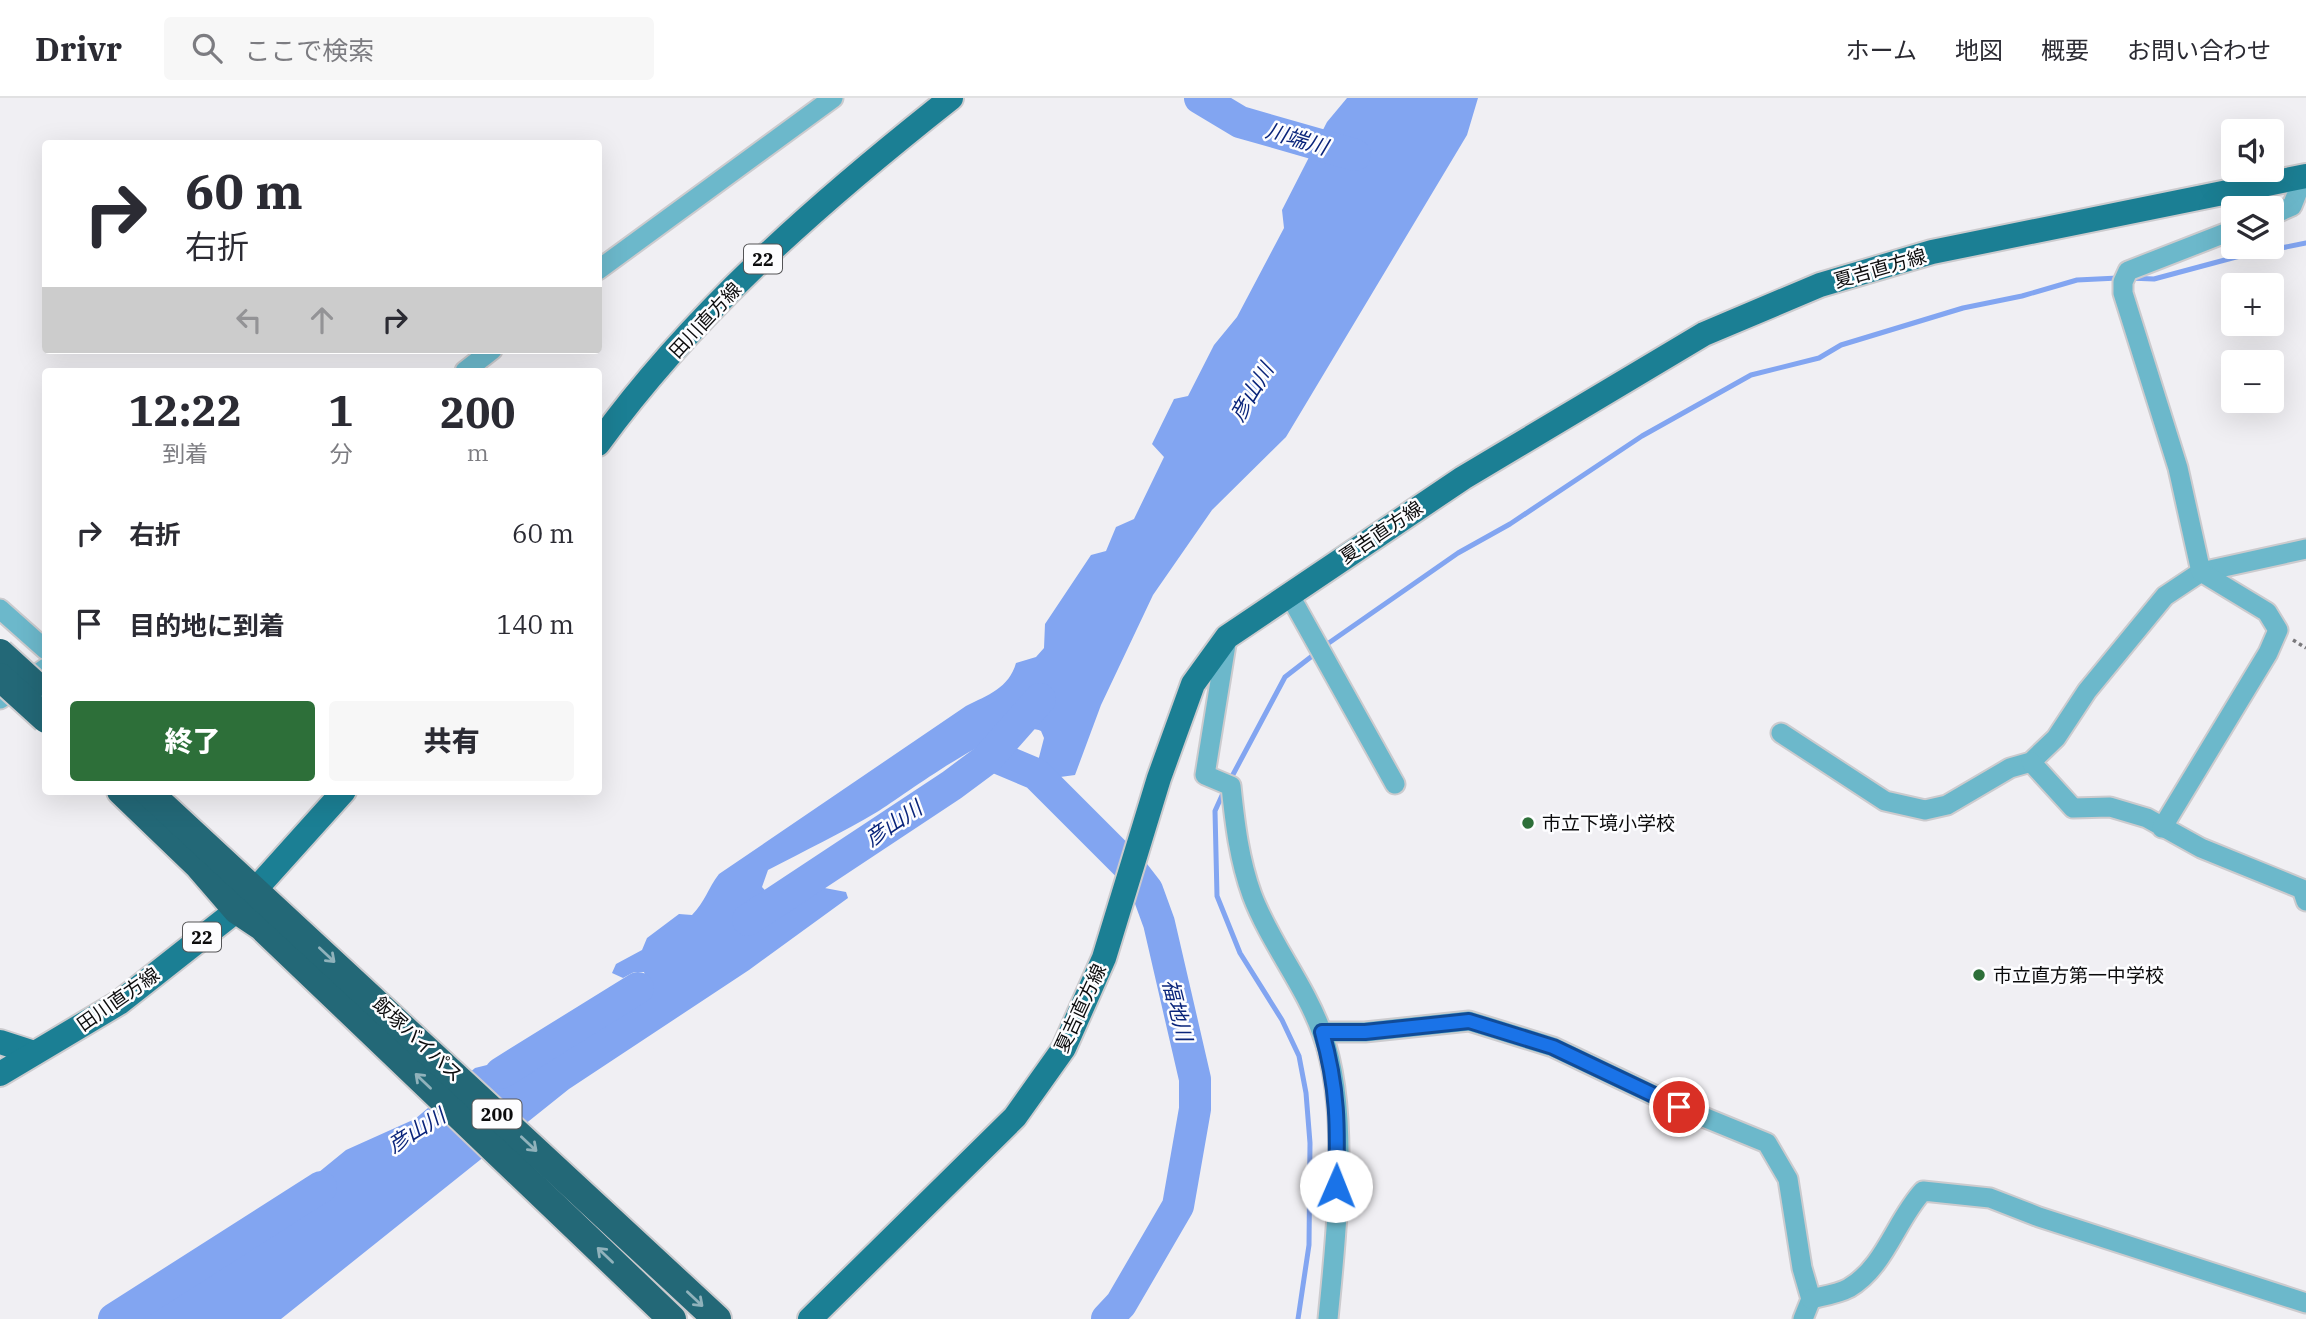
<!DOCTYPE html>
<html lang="ja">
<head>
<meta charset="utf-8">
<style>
  body { margin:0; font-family:"IBM Plex Serif","Noto Sans JP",serif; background:#f7f7f7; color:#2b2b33; height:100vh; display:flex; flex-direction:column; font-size:26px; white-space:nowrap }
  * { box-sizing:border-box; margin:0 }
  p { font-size:23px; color:#7c7c81 }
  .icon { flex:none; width:38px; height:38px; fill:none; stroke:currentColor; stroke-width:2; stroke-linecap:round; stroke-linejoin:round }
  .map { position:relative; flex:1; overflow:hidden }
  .drawer { position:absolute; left:42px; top:270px; width:560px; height:427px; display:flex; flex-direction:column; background:#fff; border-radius:7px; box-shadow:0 7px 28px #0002 }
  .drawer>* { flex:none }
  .hud { position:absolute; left:42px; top:42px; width:560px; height:214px; border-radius:7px; box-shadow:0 7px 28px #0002; background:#fff; color:#2b2b33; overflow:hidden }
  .fabs { position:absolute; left:2221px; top:21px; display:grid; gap:14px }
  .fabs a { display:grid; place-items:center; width:63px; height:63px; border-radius:7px; background:#fff; box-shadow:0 7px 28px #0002; font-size:35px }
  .pin { position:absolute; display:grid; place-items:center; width:60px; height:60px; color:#fff; margin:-30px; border:4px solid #fff; border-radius:50%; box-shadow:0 2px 7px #0007 }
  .me { position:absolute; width:77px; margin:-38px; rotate:1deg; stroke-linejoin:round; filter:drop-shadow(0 0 5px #0008) }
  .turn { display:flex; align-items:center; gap:24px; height:147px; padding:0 28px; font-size:32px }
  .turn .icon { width:91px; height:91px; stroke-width:2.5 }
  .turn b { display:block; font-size:49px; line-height:60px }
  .lanes { display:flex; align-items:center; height:66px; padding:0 28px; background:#0003; justify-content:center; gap:35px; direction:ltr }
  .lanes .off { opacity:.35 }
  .eta { display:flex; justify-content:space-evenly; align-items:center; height:119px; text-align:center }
  .eta b { font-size:42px; font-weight:800; line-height:49px }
  .action { display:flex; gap:14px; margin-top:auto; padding:14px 28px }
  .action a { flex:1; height:80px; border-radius:7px; background:#2d6f39; color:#fff; font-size:28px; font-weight:800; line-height:80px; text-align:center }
  .action a+a { background:#f7f7f7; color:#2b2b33 }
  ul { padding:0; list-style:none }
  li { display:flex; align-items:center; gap:21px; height:91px; padding:0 28px }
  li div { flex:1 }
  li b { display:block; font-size:26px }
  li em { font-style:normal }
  header { display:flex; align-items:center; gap:42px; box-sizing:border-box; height:98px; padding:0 35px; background:#fff; border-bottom:2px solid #e1e1e2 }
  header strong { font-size:33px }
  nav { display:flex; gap:38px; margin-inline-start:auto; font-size:24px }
  .search { width:490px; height:63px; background:#f7f7f7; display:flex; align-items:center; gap:18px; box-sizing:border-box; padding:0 24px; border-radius:7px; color:#7c7c81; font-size:26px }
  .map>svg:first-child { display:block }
  .water { fill:#82a5f1 }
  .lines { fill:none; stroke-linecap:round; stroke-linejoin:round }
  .stream { stroke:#82a5f1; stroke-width:5 }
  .river { stroke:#82a5f1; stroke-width:32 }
  .minor-casing { stroke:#cccbce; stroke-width:23 }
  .major-casing { stroke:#cccbce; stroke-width:28 }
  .highway-casing { stroke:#cccbce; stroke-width:32 }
  .path { stroke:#79787b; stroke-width:3.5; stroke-dasharray:3.5 3.5; stroke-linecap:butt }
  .minor { stroke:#6cb8cb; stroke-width:19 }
  .major { stroke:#1b7f94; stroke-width:24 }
  .highway { stroke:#236877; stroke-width:28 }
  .highway-bridge-casing { stroke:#cccbce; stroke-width:32; stroke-linecap:butt }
  .highway-bridge { stroke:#236877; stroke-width:28 }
  .oneway { stroke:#90b2bb }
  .route-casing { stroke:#114b97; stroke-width:18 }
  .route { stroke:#1a73e8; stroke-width:12 }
  .poi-dot { fill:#2d6f39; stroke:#fdfdff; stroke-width:2.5 }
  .labels { text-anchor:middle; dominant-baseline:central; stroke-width:5; stroke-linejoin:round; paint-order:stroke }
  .shield { fill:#fdfdff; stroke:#545456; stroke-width:2 }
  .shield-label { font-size:18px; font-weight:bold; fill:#0c0c0d }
  .street-label { font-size:19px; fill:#0c0c0d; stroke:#fdfdff }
  .poi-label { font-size:19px; fill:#0c0c0d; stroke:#fdfdff; text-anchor:start }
  .water-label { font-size:21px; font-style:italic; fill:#0a257b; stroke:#fdfdff }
</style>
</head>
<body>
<header>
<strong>Drivr</strong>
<div class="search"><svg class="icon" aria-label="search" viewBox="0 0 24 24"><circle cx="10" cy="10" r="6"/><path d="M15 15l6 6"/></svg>ここで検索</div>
<nav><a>ホーム</a><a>地図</a><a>概要</a><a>お問い合わせ</a></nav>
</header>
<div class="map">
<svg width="2306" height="1221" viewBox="0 0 2306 1221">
  <rect width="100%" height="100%" fill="#f0eff3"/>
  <path class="water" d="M1347,0h131l-11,37 -181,302 -74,73 -59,85 -52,110 -26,70c-14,1 -30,8 -39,-6l8,-31 -3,-7c-34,-15 -133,62 -164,81 -35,21 -73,39 -109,58l-6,17 12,13 40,-14 32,6 2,6 -99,72 -180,119 -288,230h-153l29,-19 65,-55 54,-22 32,-42 38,-31 69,-31 60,-51 32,-8 18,-10 22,1 99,-73 -2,-6h-10l-11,6 -11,-5 4,-9 26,-14 5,-12 32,-24 13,1c13,-13 16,-27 27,-41l247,-168c22,-11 43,-18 50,-43l20,-6 8,-9 1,-24 46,-69 15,-4 10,-24 18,-8 30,-62 -12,-13 22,-45 14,-3 26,-51 23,-28 47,-89 -2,-18 45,-88z"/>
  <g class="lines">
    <g class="stream">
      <path d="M2128,180l26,1 82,-22 70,-14"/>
      <path d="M1323,549l135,-94 52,-29 132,-88 109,-61 68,-17 22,-13 122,-37 59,-12 55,-16 41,-2"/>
      <path d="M1229,684l56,-105 31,-24"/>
      <path d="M1224,693l-9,20 2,85 23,57 42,67 17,36 7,37 4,50 -1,102 -11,74"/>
    </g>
    <g class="river">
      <path d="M1200,0l40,24 115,33"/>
      <path d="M991,657l45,19 94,94 17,22 12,33 36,156v30l-17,97 -57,98 -14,15"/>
      <path d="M748,822l204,-135 35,-26 53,-60"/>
      <path d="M501,975l137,-85"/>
      <path d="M114,1221l207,-132"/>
    </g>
    <g class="minor-casing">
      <g id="minor">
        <path d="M2272,117l20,-9 12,-30"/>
        <path d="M598,172l235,-172"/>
        <path d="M465,273l27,-21"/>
        <path d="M1289,496l106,190"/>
        <path d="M0,511l46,41"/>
        <path d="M1227,540l-22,137 26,11c4,38 8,73 21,109 18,48 53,90 70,138 29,79 14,203 6,286"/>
        <path d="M0,601l46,-31"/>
        <path d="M1781,635l104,68 40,9 22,-5 63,-37 21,-6 25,-24 31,-47 78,-95 36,-24 105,-23"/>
        <path d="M2031,664l42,46 37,-1 37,11 54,30 101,41 4,12"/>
        <path d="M2162,730l106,-175 10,-23 -11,-18 -66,-40 -23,-104 -55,-175v-11l5,-11 105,-41"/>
        <path d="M1322,934h43l104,-11 84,26 126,60 88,36 21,36 14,89 9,31 -8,20"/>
        <path d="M1811,1201c12,-3 27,-5 38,-11 36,-21 47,-68 74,-97l67,7 49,19 267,86"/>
      </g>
    </g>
    <g class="major-casing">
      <g id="major">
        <path d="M598,346c97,-134 224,-244 353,-346"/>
        <path d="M0,944l34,11"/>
        <path d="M0,976l119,-71 118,-93 107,-119"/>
        <path d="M810,1221l205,-202 49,-69 40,-90 55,-180 34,-94 34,-47 236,-159 241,-144 116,-49 112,-33 374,-76"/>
      </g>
    </g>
    <g class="highway-casing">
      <g id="highway">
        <path d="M121,693l78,75 38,44 24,16 411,393"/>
        <path d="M147,693l570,528"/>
      </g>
    </g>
    <path class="path" d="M2293,542l13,8"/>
    <use href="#minor" class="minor"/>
    <use href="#major" class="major"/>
    <use href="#highway" class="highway"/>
    <g class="highway-bridge-casing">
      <g id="highway-bridge">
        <path d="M0,555l34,31"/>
        <path d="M0,579l46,42"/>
      </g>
    </g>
    <use href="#highway-bridge" class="highway-bridge"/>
  </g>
  <defs><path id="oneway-shaft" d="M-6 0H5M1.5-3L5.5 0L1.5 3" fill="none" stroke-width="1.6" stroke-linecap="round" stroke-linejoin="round" transform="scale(1.75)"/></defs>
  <g class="oneway">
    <use href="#oneway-shaft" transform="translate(327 857) rotate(43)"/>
    <use href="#oneway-shaft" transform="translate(423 983) rotate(-136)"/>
    <use href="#oneway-shaft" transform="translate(529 1046) rotate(43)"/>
    <use href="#oneway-shaft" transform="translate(605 1157) rotate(-136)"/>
    <use href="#oneway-shaft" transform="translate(695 1201) rotate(43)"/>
  </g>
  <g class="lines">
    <g class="route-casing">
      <path id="route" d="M1336,1088c2,-58 2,-98 -14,-154h43l104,-11 84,26 126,60"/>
    </g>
    <use href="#route" class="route"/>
  </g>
  <g class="poi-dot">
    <circle cx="1528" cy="725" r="7"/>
    <circle cx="1979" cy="877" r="7"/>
  </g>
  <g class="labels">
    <g class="shield">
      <rect x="744" y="146.5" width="38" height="29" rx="5"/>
      <rect x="183" y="824.5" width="38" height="29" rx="5"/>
      <rect x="472.5" y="1001.5" width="49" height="29" rx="5"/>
    </g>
    <g class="shield-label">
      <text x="763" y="161">22</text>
      <text x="202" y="839">22</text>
      <text x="497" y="1016">200</text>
    </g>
    <g class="street-label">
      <text transform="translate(1880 170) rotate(-16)">夏吉直方線</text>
      <text transform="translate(705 222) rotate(-47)">田川直方線</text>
      <text transform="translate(1381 434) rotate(-34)">夏吉直方線</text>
      <text transform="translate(118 901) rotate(-35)">田川直方線</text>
      <text transform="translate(1080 910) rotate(-65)">夏吉直方線</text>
      <text transform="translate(418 941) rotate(43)">飯塚バイパス</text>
    </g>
    <g class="poi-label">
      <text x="1542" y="725">市立下境小学校</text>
      <text x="1993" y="877">市立直方第一中学校</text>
    </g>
    <g class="water-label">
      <text transform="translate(1297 40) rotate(17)">川端川</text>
      <text transform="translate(1251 294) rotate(-59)">彦山川</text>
      <text transform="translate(893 725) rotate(-34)">彦山川</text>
      <text transform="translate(1178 912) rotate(76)">福地川</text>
      <text transform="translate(416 1032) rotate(-32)">彦山川</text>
    </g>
  </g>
</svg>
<div class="fabs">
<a><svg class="icon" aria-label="sound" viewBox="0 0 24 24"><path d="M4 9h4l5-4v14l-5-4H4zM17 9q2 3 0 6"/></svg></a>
<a><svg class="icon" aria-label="layers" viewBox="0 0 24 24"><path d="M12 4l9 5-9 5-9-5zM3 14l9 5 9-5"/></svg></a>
<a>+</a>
<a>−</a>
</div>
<div class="pin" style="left:1679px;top:1009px;background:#d93025"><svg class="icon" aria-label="arrive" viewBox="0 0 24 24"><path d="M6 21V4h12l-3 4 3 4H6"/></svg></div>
<svg class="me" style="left:1336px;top:1088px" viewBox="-20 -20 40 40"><circle r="19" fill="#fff"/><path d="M0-13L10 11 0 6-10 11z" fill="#1a73e8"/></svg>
<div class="hud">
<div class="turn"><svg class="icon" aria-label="right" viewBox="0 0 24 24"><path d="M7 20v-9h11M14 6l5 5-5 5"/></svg><div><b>60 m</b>右折</div></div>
<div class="lanes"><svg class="icon off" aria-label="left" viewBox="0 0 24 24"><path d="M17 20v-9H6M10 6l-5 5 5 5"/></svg><svg class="icon off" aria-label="ahead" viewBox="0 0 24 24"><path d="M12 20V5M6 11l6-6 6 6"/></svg><svg class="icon" aria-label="right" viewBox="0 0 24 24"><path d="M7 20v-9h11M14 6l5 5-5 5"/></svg></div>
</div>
<section class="drawer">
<div class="eta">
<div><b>12:22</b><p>到着</p></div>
<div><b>1</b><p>分</p></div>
<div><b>200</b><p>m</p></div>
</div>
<ul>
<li><svg class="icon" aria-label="right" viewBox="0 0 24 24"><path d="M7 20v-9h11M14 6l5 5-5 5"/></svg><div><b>右折</b></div><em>60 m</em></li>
<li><svg class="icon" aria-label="arrive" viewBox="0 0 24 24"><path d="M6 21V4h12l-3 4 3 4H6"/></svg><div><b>目的地に到着</b></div><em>140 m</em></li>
</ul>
<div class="action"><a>終了</a><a>共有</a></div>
</section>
</div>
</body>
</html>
